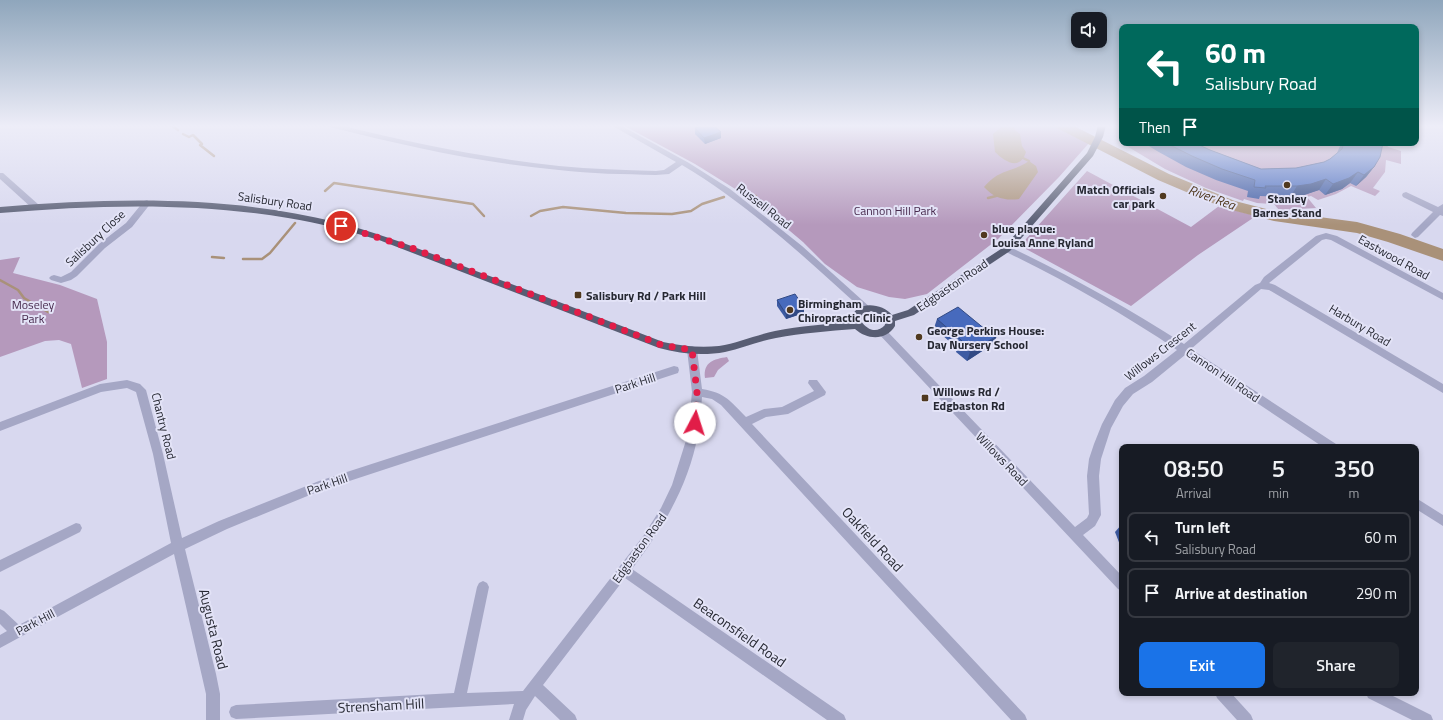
<!DOCTYPE html>
<html lang="en">
<head>
<meta charset="utf-8">
<style>
  body { margin:0; font-family:"Titillium Web",sans-serif; background:#20242c; color:#f1f3f6; height:100vh; display:flex; flex-direction:column; font-size:15px; white-space:nowrap }
  * { box-sizing:border-box; margin:0 }
  p { font-size:13px; color:#9ea1a6 }
  .icon { flex:none; width:22px; height:22px; fill:none; stroke:currentColor; stroke-width:2; stroke-linecap:round; stroke-linejoin:round }
  .map { position:relative; flex:1; overflow:hidden }
  .details { position:absolute; left:1119px; top:444px; width:300px; height:252px; display:flex; flex-direction:column; background:#171b24; border-radius:8px; box-shadow:0 2px 6px #0003 }
  .details>* { flex:none }
  .hud { position:absolute; left:1119px; top:24px; width:300px; height:122px; border-radius:8px; box-shadow:0 2px 6px #0003; background:#00695c; color:#fff; overflow:hidden }
  .fabs { position:absolute; left:1071px; top:12px; display:grid; gap:8px }
  .fabs a { display:grid; place-items:center; width:36px; height:36px; border-radius:8px; background:#171b24; box-shadow:0 2px 6px #0003; font-size:20px }
  .pin { position:absolute; display:grid; place-items:center; width:34px; height:34px; color:#fff; margin:-17px; border:2px solid #fff; border-radius:50%; box-shadow:0 1px 4px #0007 }
  .me { position:absolute; width:44px; margin:-22px; rotate:5deg; stroke-linejoin:round; filter:drop-shadow(0 0 3px #0008) }
  .turn { display:flex; align-items:center; gap:14px; height:84px; padding:0 20px; font-size:18px }
  .turn .icon { width:52px; height:52px; stroke-width:2.5 }
  .turn b { display:block; font-size:28px; line-height:34px }
  .then { display:flex; align-items:center; height:38px; padding:0 20px; background:#0003; gap:8px; font-size:15px }
  .eta { display:flex; justify-content:space-evenly; align-items:center; height:68px; text-align:center }
  .eta b { font-size:24px; font-weight:600; line-height:28px }
  .cta { display:flex; gap:8px; margin-top:auto; padding:8px 20px }
  .cta a { flex:1; height:46px; border-radius:8px; background:#1a73e8; color:#fff; font-size:16px; font-weight:600; line-height:46px; text-align:center }
  .cta a+a { background:#20242c; color:#f1f3f6 }
  ul { padding:0; list-style:none }
  li { display:flex; align-items:center; gap:12px; height:50px; margin:0 8px 6px; padding:0 12px; border:2px solid #363941; border-radius:8px }
  li div { flex:1 }
  li b { display:block; font-size:15px }
  li em { font-style:normal }
  .map>svg:first-child { display:block }
  .green { fill:#b599bc }
  .water { fill:#a99179 }
  .lines { fill:none; stroke-linecap:round; stroke-linejoin:round }
  .stream { stroke:#a99179; stroke-width:2.5 }
  .river { fill:#a99179; fill-rule:evenodd }
  .minor { fill:#a5a7c5; fill-rule:evenodd }
  .major { fill:#585d73; fill-rule:evenodd }
  .wall { fill:#3d5ba3 }
  .shaded-wall { fill:#324a84 }
  .building { fill:#476abd; stroke:#324a84 }
  .route { stroke:#e11d48; stroke-width:7; stroke-dasharray:0 12.6 }
  .poi-dot { fill:#50391f; stroke:#e3e3f7; stroke-width:1.5 }
  .labels { text-anchor:middle; dominant-baseline:central; stroke-width:4; stroke-linejoin:round; paint-order:stroke }
  .poi-label { font-size:12px; font-weight:bold; fill:#262832; stroke:#e3e3f7; text-anchor:start }
  .street-label { font-size:12px; fill:#262832; stroke:#e3e3f7 }
  .park-label { font-size:12px; fill:#482b4e; stroke:#e3e3f7 }
  .water-label { font-size:13px; font-style:italic; fill:#50391f; stroke:#e3e3f7 }
  .near-street-label { font-size:14px; fill:#262832; stroke:#e3e3f7 }
</style>
</head>
<body>
<div class="map">
<svg width="1443" height="720" viewBox="0 0 1443 720">
  <rect width="100%" height="100%" fill="#d8d8ef"/>
  <g class="green">
    <path d="M623,125h435l31,18 -30,34 -61,62 -71,55 -22,5 -16,-2 -32,-10 -32,-23 -22,-22 -50,-42 -58,-36z"/>
    <path d="M1122,141v2h264l2,4 13,4v13l-15,-4 -1,12 -12,16 7,3 -5,5 -24,-10 -15,8 -18,6 -7,-4 -4,1 9,11 -37,2 -5,-6 -17,-1 -13,-4 -1,2 -37,-13 -41,-19 -45,-27z"/>
    <path d="M1087,171l104,56 28,-21 37,10 -58,39 -67,51 -105,-57 -2,-4 2,-6z"/>
    <path d="M20,257l-7,16 47,12 37,14 10,43v37l-25,9 -11,-44 -12,-4 -14,1 -45,16v-97z"/>
    <path d="M727,357l2,4 -11,9 -4,7 -9,1c-2,-16 9,-19 22,-21z"/>
  </g>
  <g class="water">
    <path d="M1004,125l10,2 1,3 5,4 2,12 4,6c-6,19 -21,10 -31,0l-2,-18z"/>
    <path d="M1029,161l7,5 2,6 -19,27c-14,2 -25,-1 -35,-12 16,-19 27,-14 45,-26z"/>
  </g>
  <g class="lines">
    <g class="stream">
      <path d="M171,125l7,5"/>
      <path d="M999,125l3,2"/>
      <path d="M183,134l6,3 4,-2 9,9 -2,1 14,11"/>
      <path d="M1023,158l6,3"/>
      <path d="M325,191l9,-8 139,21 11,12"/>
      <path d="M744,196h12"/>
      <path d="M988,198l8,-2"/>
      <path d="M531,216l9,-5 23,-4 63,6 46,1 19,-3 11,-7 22,-7"/>
      <path d="M212,257l12,1"/>
      <path d="M243,259h19l8,-6 25,-30"/>
      <path d="M0,280l18,10 6,8 24,14"/>
    </g>
    <path class="river" d="M1055,125h17l97,49 66,27 39,10 83,11 43,12 43,15v12l-55,-19 -31,-9 -83,-12 -50,-13 -66,-28 -101,-52z"/>
    <g class="minor">
      <path d="M329,125h11c72,18 145,33 219,41 32,3 65,4 97,5l8,-1 12,-8 -65,-37h9l69,38 41,26 72,57 70,63 -5,3 -3,-1c-57,-52 -115,-106 -182,-146l-13,9 -13,1c-32,-1 -65,-1 -97,-5 -77,-7 -154,-24 -229,-43z"/>
      <path d="M0,173h3l36,32 1,2 -1,2h-6l-33,-30z"/>
      <path d="M1406,192l32,15 5,-3v12l-3,-1 -22,22 -3,1 -4,-3 1,-2 21,-21 -30,-15 -1,-2 1,-2z"/>
      <path d="M147,200l4,3 -19,24 -27,21 -28,28 -6,4 -10,3 -10,-3 -2,-2 2,-2 3,-1 7,2 10,-5 28,-28 27,-21 18,-22z"/>
      <path d="M1326,233l11,3 106,57v7l-112,-60 -5,-1 -4,1 -53,43 6,2 168,99v9l-174,-103 -8,-1 -70,60 145,95 1,3h-14l-138,-92 -33,27 -19,12 -10,12 -12,22 -10,31 -2,17 2,39 -6,11 -12,9 39,41v15l-4,-2 -241,-257 2,-3h6l190,198 12,-9 2,-4 -2,-38 2,-17 5,-15 8,-20 13,-24 10,-12 19,-12 33,-26c-55,-37 -113,-70 -173,-99l-1,-2 1,-2h6c60,29 118,61 174,97l71,-59 5,-2 4,-6 52,-41z"/>
      <path d="M692,346l3,1 2,3 5,39c24,4 28,12 44,28l18,-8 18,-2 32,-16 -6,-8 1,-3h8l9,12 -1,3 -37,19 -22,3 -14,7 273,291 2,5h-16l-290,-315 -9,-6 -10,-2c-1,12 -1,25 -4,37 -9,51 -35,94 -66,135l212,146 2,5h-19l-202,-142 -82,107 32,30 2,5h-17l-25,-24 -9,14 -3,10h-14l5,-16 -278,15 -5,-2 -2,-5 2,-5 5,-2 218,-12 23,-106 2,-4 4,-2 4,2 2,4 -22,106 56,-2 121,-156 17,-27 11,-23 16,-51 4,-42 -5,-42 2,-3z"/>
      <path d="M674,366l4,1 1,3 -1,3 -356,117 -95,39 -42,20 31,125 4,20v26h-14v-26l-32,-140 -174,94v-13l7,-4 -7,-7v-15l4,2 15,14 152,-82 -18,-89 -17,-62 -9,-4 -26,4 -101,39v-9l100,-38 27,-4 13,4 6,6 17,64 19,84 37,-17 100,-40z"/>
      <path d="M1416,498l27,17v11l-27,-17z"/>
      <path d="M76,523l4,1 2,4 -2,4 -80,40v-12z"/>
      <path d="M1215,693h16l20,22 2,5h-16l-20,-22z"/>
      <path d="M1366,693h21l44,22 2,5h-21l-44,-22z"/>
    </g>
    <path class="major" d="M1098,125h8l-3,12 -10,19 -83,95 -96,64 -19,6v5c-9,15 -28,14 -40,3 -26,2 -53,4 -79,9 -17,3 -33,10 -51,14 -21,4 -45,2 -66,-4l-280,-108c-30,-9 -60,-17 -91,-22 -96,-16 -192,-13 -288,-5v-6c112,-9 226,-12 336,15 48,12 94,31 140,49 63,23 125,47 187,71 19,4 37,6 56,4 19,-3 37,-11 56,-15 25,-5 51,-7 77,-9 -1,-22 30,-20 40,-7l16,-5 96,-63 83,-94 8,-16zM871,311l8,3 5,4 1,7c-8,9 -18,5 -24,-4l1,-5z"/>
  </g>
  <g class="wall">
    <path d="M695,128l26,10 -16,6 -10,-10z"/>
    <path d="M1144,143h51l15,7 51,19 35,-1 28,-6 6,-3 7,-6 3,-7v-3h43l-9,24 -8,10 -10,9 -6,-3 -8,6 -17,6 -6,-5 -15,5 -14,2 -30,-1 -1,3 -12,-2 1,-6 -32,-11 -30,-13 -29,-16z"/>
    <path d="M777,300l27,7v6l-18,6 -9,-13z"/>
    <path d="M937,319l56,25 -26,17 -11,-9 1,-4 -23,-20z"/>
    <path d="M1122,524v26l-7,-18z"/>
  </g>
  <g class="shaded-wall">
    <path d="M721,132v6l-16,6 -1,-6z"/>
    <path d="M1374,167l-8,10 -10,9 8,-11z"/>
    <path d="M1358,172l-8,11 -8,6 -17,6 8,-11z"/>
    <path d="M1326,179l-7,11 -15,5 -14,2 7,-11z"/>
    <path d="M804,307v6l-18,6v-5z"/>
    <path d="M997,336l-4,8 -26,17 3,-9z"/>
  </g>
  <g class="building">
    <path d="M704,125h9l8,7 -17,6 -9,-10z"/>
    <path d="M1166,143h29l15,7 51,19 35,-1 28,-6 6,-3 12,-10 2,-6h39l-3,14 -6,10 -10,8 -6,-3 -9,6 -16,6 -7,-5 -15,5 -14,2h-32l1,2 -12,-1 1,-7 -33,-11 -30,-13z"/>
    <path d="M795,294l9,13 -18,7 -9,-14z"/>
    <path d="M958,307l28,23 2,-2 9,8 -27,16 -11,-9 3,-2 -2,-2 -23,-20z"/>
  </g>
  <linearGradient id="sky" x2="0" y2="1"><stop stop-color="#8fa6bc"/><stop offset="0.56" stop-color="#ededf8"/><stop offset="1" stop-color="#ededf8" stop-opacity="0"/></linearGradient>
  <rect width="1443" height="225" fill="url(#sky)"/>
  <g class="lines">
    <path class="route" d="M341,226l71,22 250,97 30,5 5,42 -2,31"/>
  </g>
  <g class="poi-dot">
    <circle cx="1287" cy="185" r="4"/>
    <circle cx="1163" cy="196" r="4"/>
    <circle cx="984" cy="235" r="4"/>
    <rect x="574" y="291" width="8" height="8" rx="2"/>
    <circle cx="790" cy="310" r="4"/>
    <circle cx="919" cy="337" r="4"/>
    <rect x="921" y="394" width="8" height="8" rx="2"/>
  </g>
  <g class="labels">
    <g class="poi-label">
      <text x="1155" y="189" text-anchor="end">Match Officials<tspan x="1155" dy="14">car park</tspan></text>
      <text x="1287" y="198" text-anchor="middle">Stanley<tspan x="1287" dy="14">Barnes Stand</tspan></text>
      <text x="992" y="228">blue plaque:<tspan x="992" dy="14">Louisa Anne Ryland</tspan></text>
      <text x="586" y="295">Salisbury Rd / Park Hill</text>
      <text x="798" y="303">Birmingham<tspan x="798" dy="14">Chiropractic Clinic</tspan></text>
      <text x="927" y="330">George Perkins House:<tspan x="927" dy="14">Day Nursery School</tspan></text>
      <text x="933" y="391">Willows Rd /<tspan x="933" dy="14">Edgbaston Rd</tspan></text>
    </g>
    <g class="street-label">
      <text transform="translate(275 201) rotate(8)">Salisbury Road</text>
      <text transform="translate(764 206) rotate(38)">Russell Road</text>
      <text transform="translate(95 238) rotate(-43)">Salisbury Close</text>
      <text transform="translate(1394 257) rotate(29)">Eastwood Road</text>
      <text transform="translate(952 285) rotate(-34)">Edgbaston Road</text>
      <text transform="translate(1360 325) rotate(31)">Harbury Road</text>
      <text transform="translate(1160 351) rotate(-38)">Willows Crescent</text>
      <text transform="translate(1223 375) rotate(34)">Cannon Hill Road</text>
      <text transform="translate(635 383) rotate(-18)">Park Hill</text>
      <text transform="translate(164 426) rotate(76)">Chantry Road</text>
      <text transform="translate(1002 459) rotate(46)">Willows Road</text>
      <text transform="translate(327 484) rotate(-19)">Park Hill</text>
      <text transform="translate(639 548) rotate(-54)">Edgbaston Road</text>
      <text transform="translate(35 622) rotate(-28)">Park Hill</text>
    </g>
    <g class="park-label">
      <text x="895" y="210">Cannon Hill Park</text>
      <text x="33" y="304">Moseley<tspan x="33" dy="14">Park</tspan></text>
    </g>
    <g class="water-label">
      <text transform="translate(1212 197) rotate(20)">River Rea</text>
    </g>
    <g class="near-street-label">
      <text transform="translate(873 539) rotate(47)">Oakfield Road</text>
      <text transform="translate(214 629) rotate(76)">Augusta Road</text>
      <text transform="translate(740 632) rotate(35)">Beaconsfield Road</text>
      <text transform="translate(381 705) rotate(-3)">Strensham Hill</text>
    </g>
  </g>
</svg>
<div class="fabs">
<a><svg class="icon" aria-label="sound" viewBox="0 0 24 24"><path d="M4 9h4l5-4v14l-5-4H4zM17 9q2 3 0 6"/></svg></a>
</div>
<div class="pin" style="left:341px;top:226px;background:#d93025"><svg class="icon" aria-label="arrive" viewBox="0 0 24 24"><path d="M6 21V4h12l-3 4 3 4H6"/></svg></div>
<svg class="me" style="left:695px;top:423px" viewBox="-20 -20 40 40"><circle r="19" fill="#fff"/><path d="M0-13L10 11 0 6-10 11z" fill="#e11d48"/></svg>
<div class="hud">
<div class="turn"><svg class="icon" aria-label="left" viewBox="0 0 24 24"><path d="M17 20v-9H6M10 6l-5 5 5 5"/></svg><div><b>60 m</b>Salisbury Road</div></div>
<div class="then">Then<svg class="icon" aria-label="arrive" viewBox="0 0 24 24"><path d="M6 21V4h12l-3 4 3 4H6"/></svg></div>
</div>
<section class="details">
<div class="eta">
<div><b>08:50</b><p>Arrival</p></div>
<div><b>5</b><p>min</p></div>
<div><b>350</b><p>m</p></div>
</div>
<ul>
<li><svg class="icon" aria-label="left" viewBox="0 0 24 24"><path d="M17 20v-9H6M10 6l-5 5 5 5"/></svg><div><b>Turn left</b><p>Salisbury Road</p></div><em>60 m</em></li>
<li><svg class="icon" aria-label="arrive" viewBox="0 0 24 24"><path d="M6 21V4h12l-3 4 3 4H6"/></svg><div><b>Arrive at destination</b></div><em>290 m</em></li>
</ul>
<div class="cta"><a>Exit</a><a>Share</a></div>
</section>
</div>
</body>
</html>
